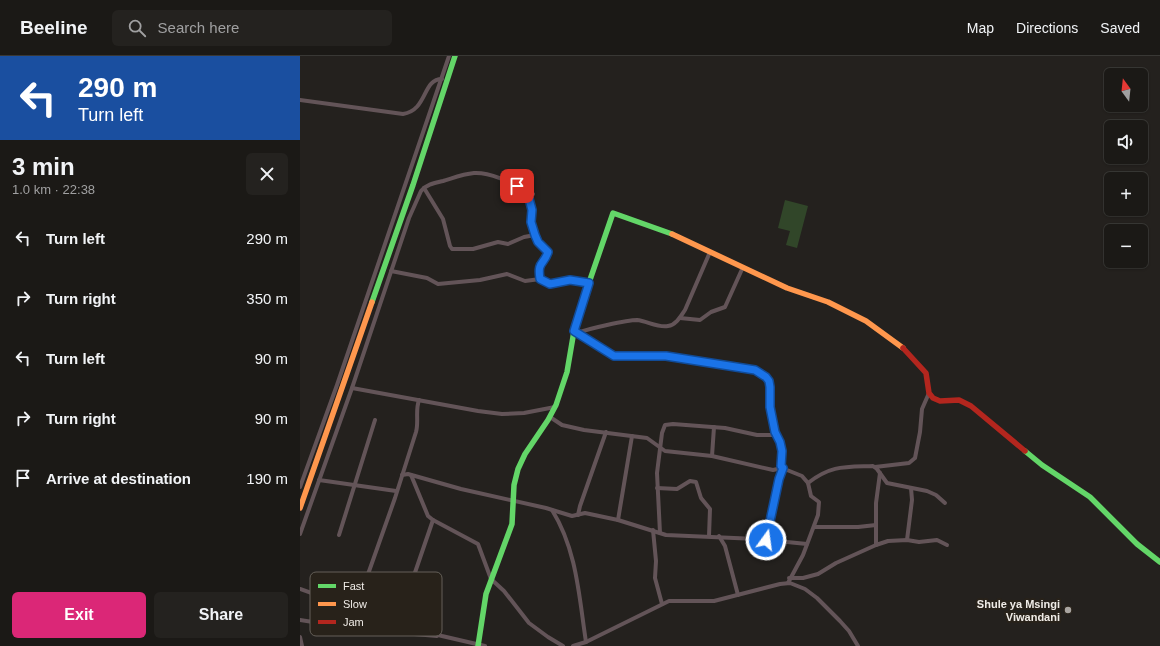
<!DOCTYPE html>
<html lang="en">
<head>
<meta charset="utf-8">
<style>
  body { margin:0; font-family:Arial,sans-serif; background:#24221f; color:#f1f3f6; height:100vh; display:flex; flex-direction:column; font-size:15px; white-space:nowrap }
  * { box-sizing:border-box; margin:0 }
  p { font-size:13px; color:#a0a0a1 }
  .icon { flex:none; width:22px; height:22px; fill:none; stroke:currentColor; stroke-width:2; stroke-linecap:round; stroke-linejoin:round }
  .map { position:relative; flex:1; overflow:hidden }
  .side { display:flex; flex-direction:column; background:#1b1916; width:300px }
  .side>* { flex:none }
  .top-card { background:#1a4fa0; color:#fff; overflow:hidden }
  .needle { width:26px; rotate:345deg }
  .buttons { position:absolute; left:804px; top:12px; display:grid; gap:8px }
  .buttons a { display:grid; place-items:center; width:44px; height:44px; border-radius:6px; background:#1b1916; box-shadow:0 1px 3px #0004,0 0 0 1px #393835; font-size:20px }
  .pin { position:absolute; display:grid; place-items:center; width:34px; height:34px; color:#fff; margin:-17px; border-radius:8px; box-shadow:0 2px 6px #0006 }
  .me { position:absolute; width:44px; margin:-22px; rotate:14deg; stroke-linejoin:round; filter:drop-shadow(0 0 3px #0008) }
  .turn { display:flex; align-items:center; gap:14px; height:84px; padding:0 12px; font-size:18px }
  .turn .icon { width:52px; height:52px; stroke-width:2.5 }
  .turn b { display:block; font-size:28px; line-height:34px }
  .round { display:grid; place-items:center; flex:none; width:42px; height:42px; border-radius:6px; background:#24221f }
  .head { display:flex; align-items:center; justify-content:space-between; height:68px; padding:0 12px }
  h1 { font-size:24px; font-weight:600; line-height:30px }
  .primary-button { display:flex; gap:8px; margin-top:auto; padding:8px 12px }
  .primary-button a { flex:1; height:46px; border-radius:6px; background:#db2777; color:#fff; font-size:16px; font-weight:600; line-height:46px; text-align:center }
  .primary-button a+a { background:#24221f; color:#f1f3f6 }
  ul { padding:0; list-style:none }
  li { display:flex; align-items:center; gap:12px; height:60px; padding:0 12px }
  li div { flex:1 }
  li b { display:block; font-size:15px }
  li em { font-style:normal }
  header { display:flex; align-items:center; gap:24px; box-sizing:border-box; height:56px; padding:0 20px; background:#1b1916; border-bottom:1px solid #393835 }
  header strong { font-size:19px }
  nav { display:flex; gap:22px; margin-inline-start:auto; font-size:14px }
  .search { width:280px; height:36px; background:#24221f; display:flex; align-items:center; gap:10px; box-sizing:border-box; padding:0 14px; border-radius:6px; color:#a0a0a1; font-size:15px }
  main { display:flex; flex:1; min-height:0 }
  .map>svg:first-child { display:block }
  .green { fill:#314629 }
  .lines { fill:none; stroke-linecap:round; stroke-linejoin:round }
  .street { stroke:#635458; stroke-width:4 }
  .fast { stroke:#63d668; stroke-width:5.5 }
  .slow { stroke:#ff974d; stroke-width:5.5 }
  .jam { stroke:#b3261e; stroke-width:5.5 }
  .route-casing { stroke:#114b97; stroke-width:10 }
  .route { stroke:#1a73e8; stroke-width:7 }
  .poi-dot { fill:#a9a5a1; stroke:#28221a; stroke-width:1.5 }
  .labels { text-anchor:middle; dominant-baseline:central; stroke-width:4; stroke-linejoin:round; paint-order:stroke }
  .poi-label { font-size:11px; font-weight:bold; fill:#f0ece7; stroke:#28221a; text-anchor:end }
  .key { fill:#28221a; stroke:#645f58; stroke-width:1 }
  .key-label { font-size:11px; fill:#f0ece7 }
</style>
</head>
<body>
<header>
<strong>Beeline</strong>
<div class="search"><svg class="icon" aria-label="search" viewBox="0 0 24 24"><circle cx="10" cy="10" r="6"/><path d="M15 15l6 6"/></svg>Search here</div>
<nav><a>Map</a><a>Directions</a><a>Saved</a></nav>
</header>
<main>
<section class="side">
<div class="top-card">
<div class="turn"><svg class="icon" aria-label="left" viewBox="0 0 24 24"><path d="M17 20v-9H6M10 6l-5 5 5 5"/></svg><div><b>290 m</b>Turn left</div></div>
</div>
<div class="head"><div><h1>3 min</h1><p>1.0 km · 22:38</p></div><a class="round"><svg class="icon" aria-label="close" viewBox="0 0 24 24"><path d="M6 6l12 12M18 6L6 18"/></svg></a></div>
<ul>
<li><svg class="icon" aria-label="left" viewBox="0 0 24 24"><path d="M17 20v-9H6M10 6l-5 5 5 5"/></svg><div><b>Turn left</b></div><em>290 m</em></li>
<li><svg class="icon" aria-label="right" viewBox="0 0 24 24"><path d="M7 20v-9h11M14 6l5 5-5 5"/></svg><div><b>Turn right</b></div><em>350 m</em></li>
<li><svg class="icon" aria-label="left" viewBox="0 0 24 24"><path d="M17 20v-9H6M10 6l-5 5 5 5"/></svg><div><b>Turn left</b></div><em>90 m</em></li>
<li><svg class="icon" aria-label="right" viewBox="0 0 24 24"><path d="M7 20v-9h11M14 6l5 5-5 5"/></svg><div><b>Turn right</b></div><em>90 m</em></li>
<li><svg class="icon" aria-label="arrive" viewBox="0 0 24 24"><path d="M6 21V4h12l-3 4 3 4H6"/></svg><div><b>Arrive at destination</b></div><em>190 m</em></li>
</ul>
<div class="primary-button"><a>Exit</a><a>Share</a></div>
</section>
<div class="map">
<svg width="860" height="590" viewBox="0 0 860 590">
  <rect width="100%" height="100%" fill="#24211e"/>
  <path class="green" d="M485,144l23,6 -11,42 -11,-3 4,-14 -12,-3z"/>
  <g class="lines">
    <g class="street">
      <path d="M0,44l103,14c25,-4 19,-35 39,-35"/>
      <path d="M124,132l19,31 7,27 2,3h21l25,-7 10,2 16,-7 11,-2"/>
      <path d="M227,135l5,19 -1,12 1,5 6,15 10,10c-4,13 -11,9 -8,27"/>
      <path d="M91,215l36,7 11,6 42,-4 27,-6 18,7 15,-2 10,4 20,-3 19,3"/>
      <path d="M380,262l20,2 11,-8 14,-5 18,-40"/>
      <path d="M274,275l37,24 8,2 38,-2 98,15 11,7 3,4 1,6 1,20 4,25 5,11 2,8 -1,15 1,2 20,8 6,7 3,13 8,6 -1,13 -15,40 -15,28"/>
      <path d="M277,277c10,-4 50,-13 60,-13 10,1 21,8 31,6 8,-1 13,-10 17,-16l25,-58"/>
      <path d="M52,332l126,23 24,3 22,-1 31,-6"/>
      <path d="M250,361l12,8 22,5 63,8 18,13 47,5 61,14 9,-2"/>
      <path d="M412,400l2,-29"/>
      <path d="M575,411l34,-4 6,-5 5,-26 2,-23 7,-16"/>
      <path d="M102,419l6,-1 53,15 85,19 26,8 13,-3 33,7 48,15 91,4 50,5"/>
      <path d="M111,419l17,41 5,4 45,24 13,35 13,12 25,32 19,14 15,9"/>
      <path d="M19,424l77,11"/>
      <path d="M508,427c23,-18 37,-16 65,-17l4,3 10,14 40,8 9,4 9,8"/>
      <path d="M0,431l37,-102 112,-329"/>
      <path d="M357,432l20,1 13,-8 6,1 5,16 9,11 -1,27"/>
      <path d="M252,454c25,40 27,87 34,132"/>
      <path d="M278,459l2,-9 26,-74"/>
      <path d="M318,464l14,-84"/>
      <path d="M515,471h43l18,-2"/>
      <path d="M353,474l3,31 -1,17 7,26"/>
      <path d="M360,477l-3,-60 5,-40 3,-8 8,-1 52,4 32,7h19"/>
      <path d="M0,478l52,-146 57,-170 12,-27c6,-7 14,-8 22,-10 10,-3 20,-7 31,-8 19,-1 41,12 59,21"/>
      <path d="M39,479l36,-115"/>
      <path d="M419,480l6,10 13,49"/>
      <path d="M466,484l13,-61 4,-10"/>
      <path d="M607,484l5,-40 -1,-12"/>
      <path d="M576,489v-42l4,-30"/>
      <path d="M489,522h14l15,-4 18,-11 40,-18 12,-4 19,-1 12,2 18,-2 10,5"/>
      <path d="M0,533l81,29 61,18 43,10"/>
      <path d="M0,564l57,9 80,7"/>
      <path d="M98,566l35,-102"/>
      <path d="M83,576l-8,-5 -19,-19 39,-110 21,-66c3,-11 -1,-21 3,-32"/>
      <path d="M0,581l2,9"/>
      <path d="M273,590l13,-4 83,-41h45l66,-17 10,-1 15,6 12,9 23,23 9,10 9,15"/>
    </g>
    <g class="fast">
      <path d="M72,246l41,-117 42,-129"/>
      <path d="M725,395l17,14 48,32 47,47 23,18"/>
      <path d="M178,590l8,-52 26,-70 2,-39 4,-16 7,-15 23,-34 8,-15 11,-33 7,-41 7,-25 32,-93 59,21"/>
    </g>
    <g class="slow">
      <path d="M372,178l115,54 41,14 38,19 37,27"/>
      <path d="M0,452l72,-206"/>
    </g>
    <path class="jam" d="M603,292l23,25 3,20 4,5 7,3 19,-1 12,6 54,45"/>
  </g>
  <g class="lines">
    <g class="route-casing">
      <path id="route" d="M217,130l10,5 5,19 -1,12 4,13 3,7 10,10c-4,13 -11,9 -8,27l10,5 20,-4 19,3 -15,48 40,25h52l89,14 11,7 3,4 1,6v20l5,25 5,10 2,9 -1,15 2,2 -4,11 -13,61"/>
    </g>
    <use href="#route" class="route"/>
  </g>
  <circle class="poi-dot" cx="768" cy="554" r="4"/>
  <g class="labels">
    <g class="poi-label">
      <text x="760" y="548">Shule ya Msingi<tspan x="760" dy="13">Viwandani</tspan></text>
    </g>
  </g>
  <rect x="10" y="516" width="132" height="64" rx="6" class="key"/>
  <rect x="18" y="528" width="18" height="4" fill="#63d668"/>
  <rect x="18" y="546" width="18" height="4" fill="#ff974d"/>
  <rect x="18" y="564" width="18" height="4" fill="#b3261e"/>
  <g class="key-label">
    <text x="43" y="534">Fast</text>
    <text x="43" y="552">Slow</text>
    <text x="43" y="570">Jam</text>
  </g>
</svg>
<div class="buttons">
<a><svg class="needle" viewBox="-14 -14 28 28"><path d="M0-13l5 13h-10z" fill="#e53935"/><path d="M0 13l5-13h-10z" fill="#a0a0a1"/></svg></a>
<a><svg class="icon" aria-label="sound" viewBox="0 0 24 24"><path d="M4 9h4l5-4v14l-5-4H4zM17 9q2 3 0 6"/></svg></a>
<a>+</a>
<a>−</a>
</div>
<div class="pin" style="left:217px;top:130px;background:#d93025"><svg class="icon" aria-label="arrive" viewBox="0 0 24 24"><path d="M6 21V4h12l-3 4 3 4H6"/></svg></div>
<svg class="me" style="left:466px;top:484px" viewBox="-20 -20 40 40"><circle r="17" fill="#1a73e8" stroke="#fff" stroke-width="3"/><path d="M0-11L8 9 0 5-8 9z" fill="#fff"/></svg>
</div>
</main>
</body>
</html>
